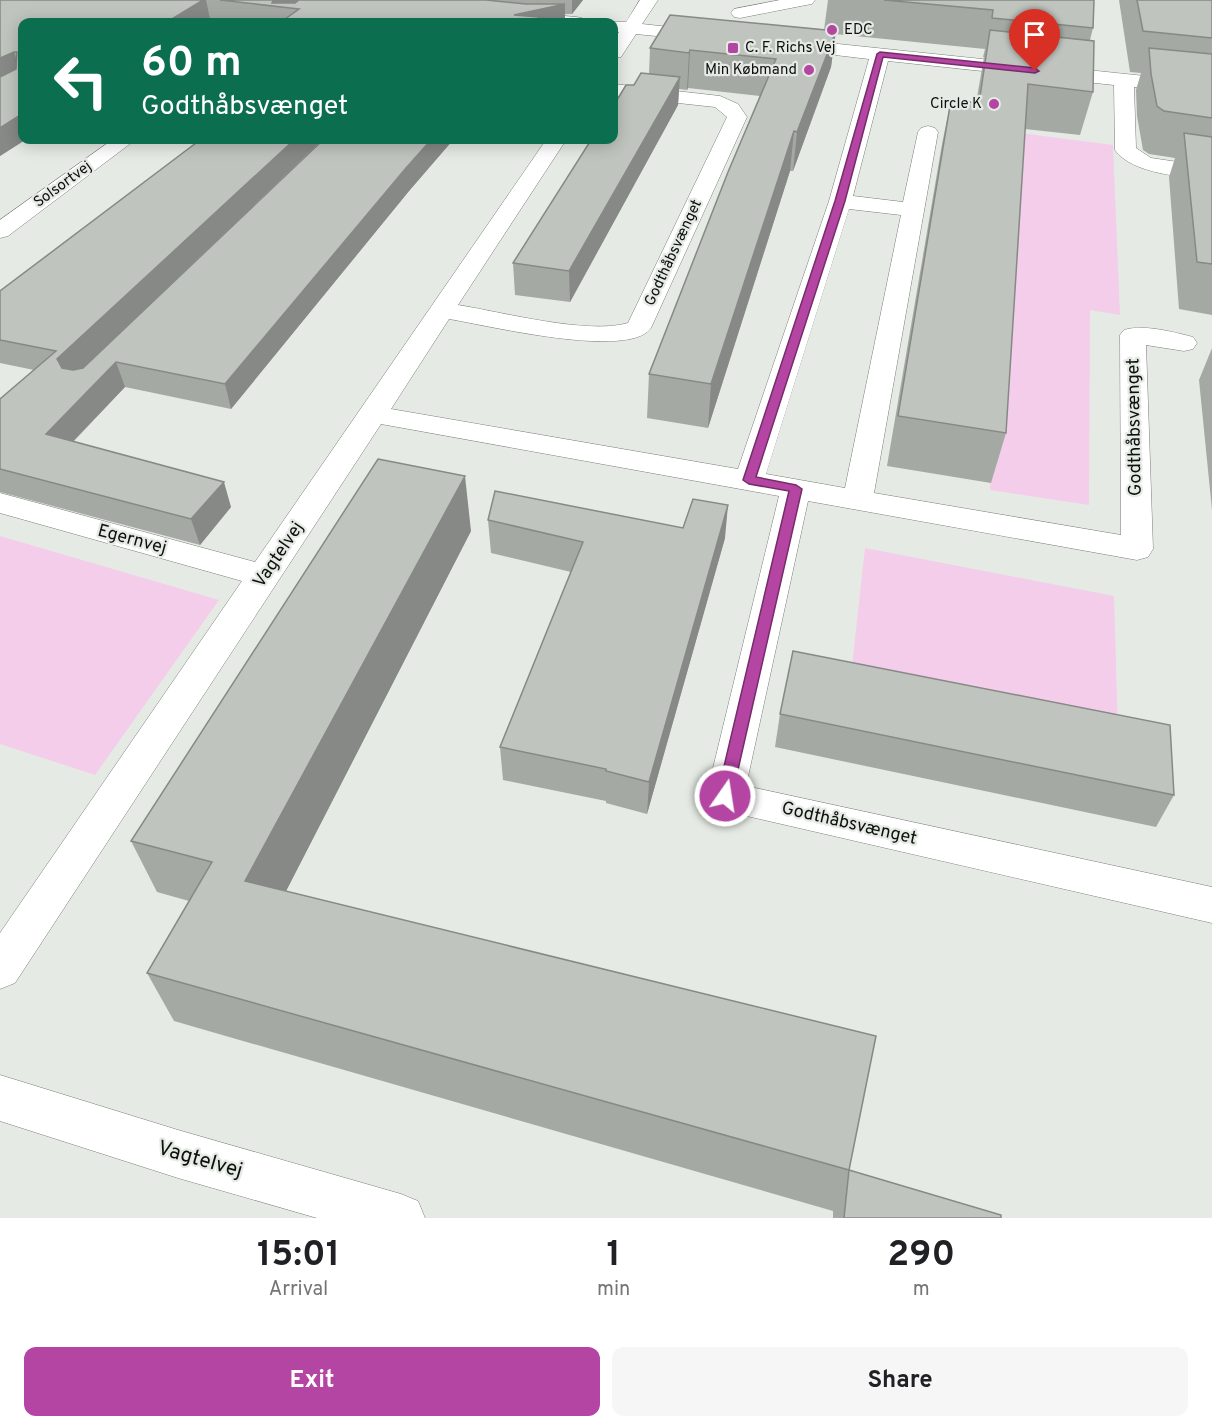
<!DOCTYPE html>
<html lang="en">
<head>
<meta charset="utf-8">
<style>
  body { margin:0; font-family:Overpass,sans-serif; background:#f6f6f6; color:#202124; height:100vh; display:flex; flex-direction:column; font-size:22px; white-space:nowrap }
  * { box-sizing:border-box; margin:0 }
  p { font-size:20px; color:#757577 }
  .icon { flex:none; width:33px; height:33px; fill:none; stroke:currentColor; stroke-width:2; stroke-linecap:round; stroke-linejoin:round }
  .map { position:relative; height:1218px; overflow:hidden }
  .sheet { display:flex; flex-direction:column; background:#fff; flex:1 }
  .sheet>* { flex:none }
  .hud { position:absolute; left:18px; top:18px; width:600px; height:126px; border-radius:12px; box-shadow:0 3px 15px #0003; background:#0b6e4f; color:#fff; overflow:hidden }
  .pin { position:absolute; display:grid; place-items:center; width:51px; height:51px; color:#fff; margin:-62px -26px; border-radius:50% 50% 50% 0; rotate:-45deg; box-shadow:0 0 6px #0007 }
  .pin .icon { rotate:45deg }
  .me { position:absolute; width:66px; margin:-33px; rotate:13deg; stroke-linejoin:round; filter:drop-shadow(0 0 4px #0008) }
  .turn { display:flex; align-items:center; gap:21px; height:126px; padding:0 24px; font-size:27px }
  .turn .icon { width:78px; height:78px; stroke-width:2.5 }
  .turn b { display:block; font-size:42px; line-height:51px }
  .eta { display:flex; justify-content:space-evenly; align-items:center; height:102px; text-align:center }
  .eta b { font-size:36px; font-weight:700; line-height:42px }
  .cta { display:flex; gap:12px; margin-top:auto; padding:12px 24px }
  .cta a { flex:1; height:69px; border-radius:12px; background:#b445a2; color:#fff; font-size:24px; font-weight:700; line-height:69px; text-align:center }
  .cta a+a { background:#f6f6f6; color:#202124 }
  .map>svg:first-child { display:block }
  .green { fill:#f4cdeb }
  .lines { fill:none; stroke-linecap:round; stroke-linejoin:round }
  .minor-casing { stroke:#797e78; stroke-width:1 }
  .minor { fill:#fff; fill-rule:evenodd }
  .wall { fill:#a4a9a3 }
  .shaded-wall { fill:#868985 }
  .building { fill:#bfc4be; stroke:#868985; stroke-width:1.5 }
  .route { fill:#b445a2; stroke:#752d69; stroke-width:1.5 }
  .poi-dot { fill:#b445a2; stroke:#e5ebe4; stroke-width:2 }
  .labels { text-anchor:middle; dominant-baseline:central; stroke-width:4.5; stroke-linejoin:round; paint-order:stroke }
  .far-poi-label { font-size:15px; fill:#0e100e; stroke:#e5ebe4; text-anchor:start }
  .far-street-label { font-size:15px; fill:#0e100e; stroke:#e5ebe4 }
  .street-label { font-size:18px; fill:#0e100e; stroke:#e5ebe4 }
  .near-street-label { font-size:21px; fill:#0e100e; stroke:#e5ebe4 }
</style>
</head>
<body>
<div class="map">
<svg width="1212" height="1218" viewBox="0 0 1212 1218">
  <rect width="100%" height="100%" fill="#e5ebe4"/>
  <g class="green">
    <path d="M1020,133l93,12 7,170 -30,-5 -1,195 -99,-15z"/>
    <path d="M0,536l219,64 -124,175 -95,-31z"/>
    <path d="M865,548l249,48 4,137 -267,-58z"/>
  </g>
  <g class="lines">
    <g class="minor-casing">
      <g id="minor">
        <path d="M640,0h18l-16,24 64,7 6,1 3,4 -3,4 -6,1 -70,-7 -15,23 -7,1v-18l5,-8 -5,-1v-9h-7h19z"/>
        <path d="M780,0h35l-3,4 -6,1 -66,13 -6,-1 -3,-4 3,-4z"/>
        <path d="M521,12l55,5 6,1 3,4 -70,-1 -3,-4 3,-4z"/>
        <path d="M790,39l422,44v12l-78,-8 2,61 15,10 61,9v14c-28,-5 -79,-6 -97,-31l-1,-65 -226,-24 -35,135 50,6 15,-70 3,-4 7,-2 7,2 3,4 -64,361 247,42 -1,-200 4,-5c20,-6 49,2 69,7l4,6 -4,6 -9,2 -38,-6 7,204 -5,8 -11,3 -329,-59 -62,285 466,101v36l-500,-115 -6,-11 73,-301 -398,-72 -366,559 -15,6v-56l242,-352 -242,-68v-20l255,69 291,-422h20l-108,165c44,7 130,30 170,18l99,-206 -12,-10 -101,-11v-12l106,12 18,8 9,13 -96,211c-22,32 -165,-3 -202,-9l-58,90 347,60 91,-268 40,-142 -85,-10 -3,-4 3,-4zM849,209l52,6 -56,273 -79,-14z"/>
        <path d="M112,140h23l-127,96 -8,2v-18z"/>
        <path d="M0,1075l178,55 223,64 17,7 7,17h-108l-139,-40 -178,-57z"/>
      </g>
    </g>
    <use href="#minor" class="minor"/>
  </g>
  <g class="wall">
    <path d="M0,0h583l-11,14h-7v8h-322l-33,-3 -6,3h-182v118h3l-25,16z"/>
    <path d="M828,0h266l-1,28 -3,12 3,52 -13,43 -55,-6 -19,304 -15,50 -104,-17 55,-322 9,-44 25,3 8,-46h-1l2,-8 -150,-15 -4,33 -38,104h-3l-82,257 -61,-10 2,-44 111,-278 -72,-8 -1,2 -8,-1 -1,16 -108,197 -55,-7 -2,-32 121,-178 15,-11 1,-26 174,-18z"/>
    <path d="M1119,0h93v315l-33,-6 -10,-132 6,-19 -26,-4 -6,-4 -6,-34 -1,-26 5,-17 -11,-1z"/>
    <path d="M322,140l-240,228 241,-228h130l-44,51 -178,218 -106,-22 -51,54 157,66 -31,38 -200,-53v-93l34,-29 -34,-7v-72z"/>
    <path d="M1212,348v162l-13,-130z"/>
    <path d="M488,520l237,18 -78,276 -41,-11v-2l-103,-21 -3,-33 71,-175 -80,-19z"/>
    <path d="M471,531l-185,360 563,279 152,48h-168v-7l-659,-190 -27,-48 42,-72 -32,-9 -26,-51z"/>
    <path d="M780,714l394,81 -18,32 -381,-80z"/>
  </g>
  <g class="shaded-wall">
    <path d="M203,0h3l4,19 -6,3h-37z"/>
    <path d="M273,0h30l-12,8 -19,-5z"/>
    <path d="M572,0h11l-11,14z"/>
    <path d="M565,4v18h-50l-1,-7z"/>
    <path d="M836,31l-5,36 -38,104 4,-39z"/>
    <path d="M690,50l-2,38 -1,2 2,-37z"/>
    <path d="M14,52l7,21 -21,10v-25z"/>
    <path d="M680,77l-2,28 -108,197 -1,-31z"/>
    <path d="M22,114v26h3l-25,16v-28z"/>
    <path d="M794,131l-4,40 -82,257 3,-44z"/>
    <path d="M294,140h28l-256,244 -9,-25z"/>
    <path d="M431,140h22l-44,51 -178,218 -6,-25 181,-216z"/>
    <path d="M116,362l9,25 -69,72 -10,-25z"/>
    <path d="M465,476l6,55 -206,401 -20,-51z"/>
    <path d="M224,482l7,25 -31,38 -9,-26z"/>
    <path d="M728,505l-3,33 -78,276 2,-32z"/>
  </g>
  <g class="building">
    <path d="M0,0h203l-36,22h-145v92l-22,14v-51l16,-8 1,-17h-3l-14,6z"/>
    <path d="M220,0h53l-1,3h23l4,-3h187l40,4h39l-51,11 25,2 -5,5h-253l18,-13z"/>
    <path d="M884,0h210l-1,28 -101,-10 1,-8z"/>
    <path d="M1137,0h75v38l-69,-7z"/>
    <path d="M670,15l166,16 -39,101 -3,-1 -83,253 -62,-10 79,-202 48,-113 -86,-9 -1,3 -39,-5z"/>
    <path d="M990,30l104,11 -1,51 -65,-8 -22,349 -108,-17 53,-316 28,3z"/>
    <path d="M1149,48l63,6v64l-48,-7 -7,-5 -6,-32z"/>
    <path d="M641,73l39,4 -111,194 -56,-8 78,-123h23v-35l12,-20h8z"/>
    <path d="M1184,133l28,4v127l-15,-2z"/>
    <path d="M200,140h94l-237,219 5,9 11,2 10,-2 240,-228h108l-25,28 -181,216 -109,-22 -70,72 178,48 -33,37 -191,-50v-70l56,-48 -56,-11v-49z"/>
    <path d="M378,459l87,17 -220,405 631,155 -27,134 -702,-197 65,-111 -81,-21z"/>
    <path d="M495,491l188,37 10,-29 35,6 -79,277 -43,-11v-2l-106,-22 83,-205 -95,-22z"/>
    <path d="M793,651l377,74 4,70 -394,-81z"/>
    <path d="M849,1170l152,45v3h-157z"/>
  </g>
  <path class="route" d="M880,52l155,16 4,3 -4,2 -152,-16 -38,144 -89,276 40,8 6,4 -70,307 -2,5 -5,2 -6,-2 -2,-5 72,-305 -40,-7 -6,-4 92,-279 42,-147z"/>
  <g class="poi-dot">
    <circle cx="832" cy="30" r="6"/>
    <rect x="727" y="42" width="12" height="12" rx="3"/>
    <circle cx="809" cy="70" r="6"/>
    <circle cx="994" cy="104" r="6"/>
  </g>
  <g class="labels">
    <g class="far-poi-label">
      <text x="844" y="30">EDC</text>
      <text x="745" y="48">C. F. Richs Vej</text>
      <text x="797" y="70" text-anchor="end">Min Købmand</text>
      <text x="982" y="104" text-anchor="end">Circle K</text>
    </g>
    <g class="far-street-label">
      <text transform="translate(63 185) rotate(-36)">Solsortvej</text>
      <text transform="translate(674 253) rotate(-65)">Godthåbsvænget</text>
    </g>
    <g class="street-label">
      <text transform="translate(1135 427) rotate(-91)">Godthåbsvænget</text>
      <text transform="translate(132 540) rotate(15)">Egernvej</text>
      <text transform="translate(279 555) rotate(-56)">Vagtelvej</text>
      <text transform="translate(849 824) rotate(13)">Godthåbsvænget</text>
    </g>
    <g class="near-street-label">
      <text transform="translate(200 1160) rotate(16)">Vagtelvej</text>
    </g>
  </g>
</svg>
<div class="pin" style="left:1035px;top:71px;background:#d93025"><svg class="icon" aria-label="arrive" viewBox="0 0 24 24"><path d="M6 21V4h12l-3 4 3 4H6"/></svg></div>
<svg class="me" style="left:725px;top:796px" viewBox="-20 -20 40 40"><circle r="17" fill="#b445a2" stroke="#fff" stroke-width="3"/><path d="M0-11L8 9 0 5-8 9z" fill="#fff"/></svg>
<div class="hud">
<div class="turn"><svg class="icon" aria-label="left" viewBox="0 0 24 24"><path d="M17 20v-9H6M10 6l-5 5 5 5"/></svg><div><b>60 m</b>Godthåbsvænget</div></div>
</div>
</div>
<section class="sheet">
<div class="eta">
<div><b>15:01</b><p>Arrival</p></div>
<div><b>1</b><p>min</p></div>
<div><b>290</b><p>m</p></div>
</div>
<div class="cta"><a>Exit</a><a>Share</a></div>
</section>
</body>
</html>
